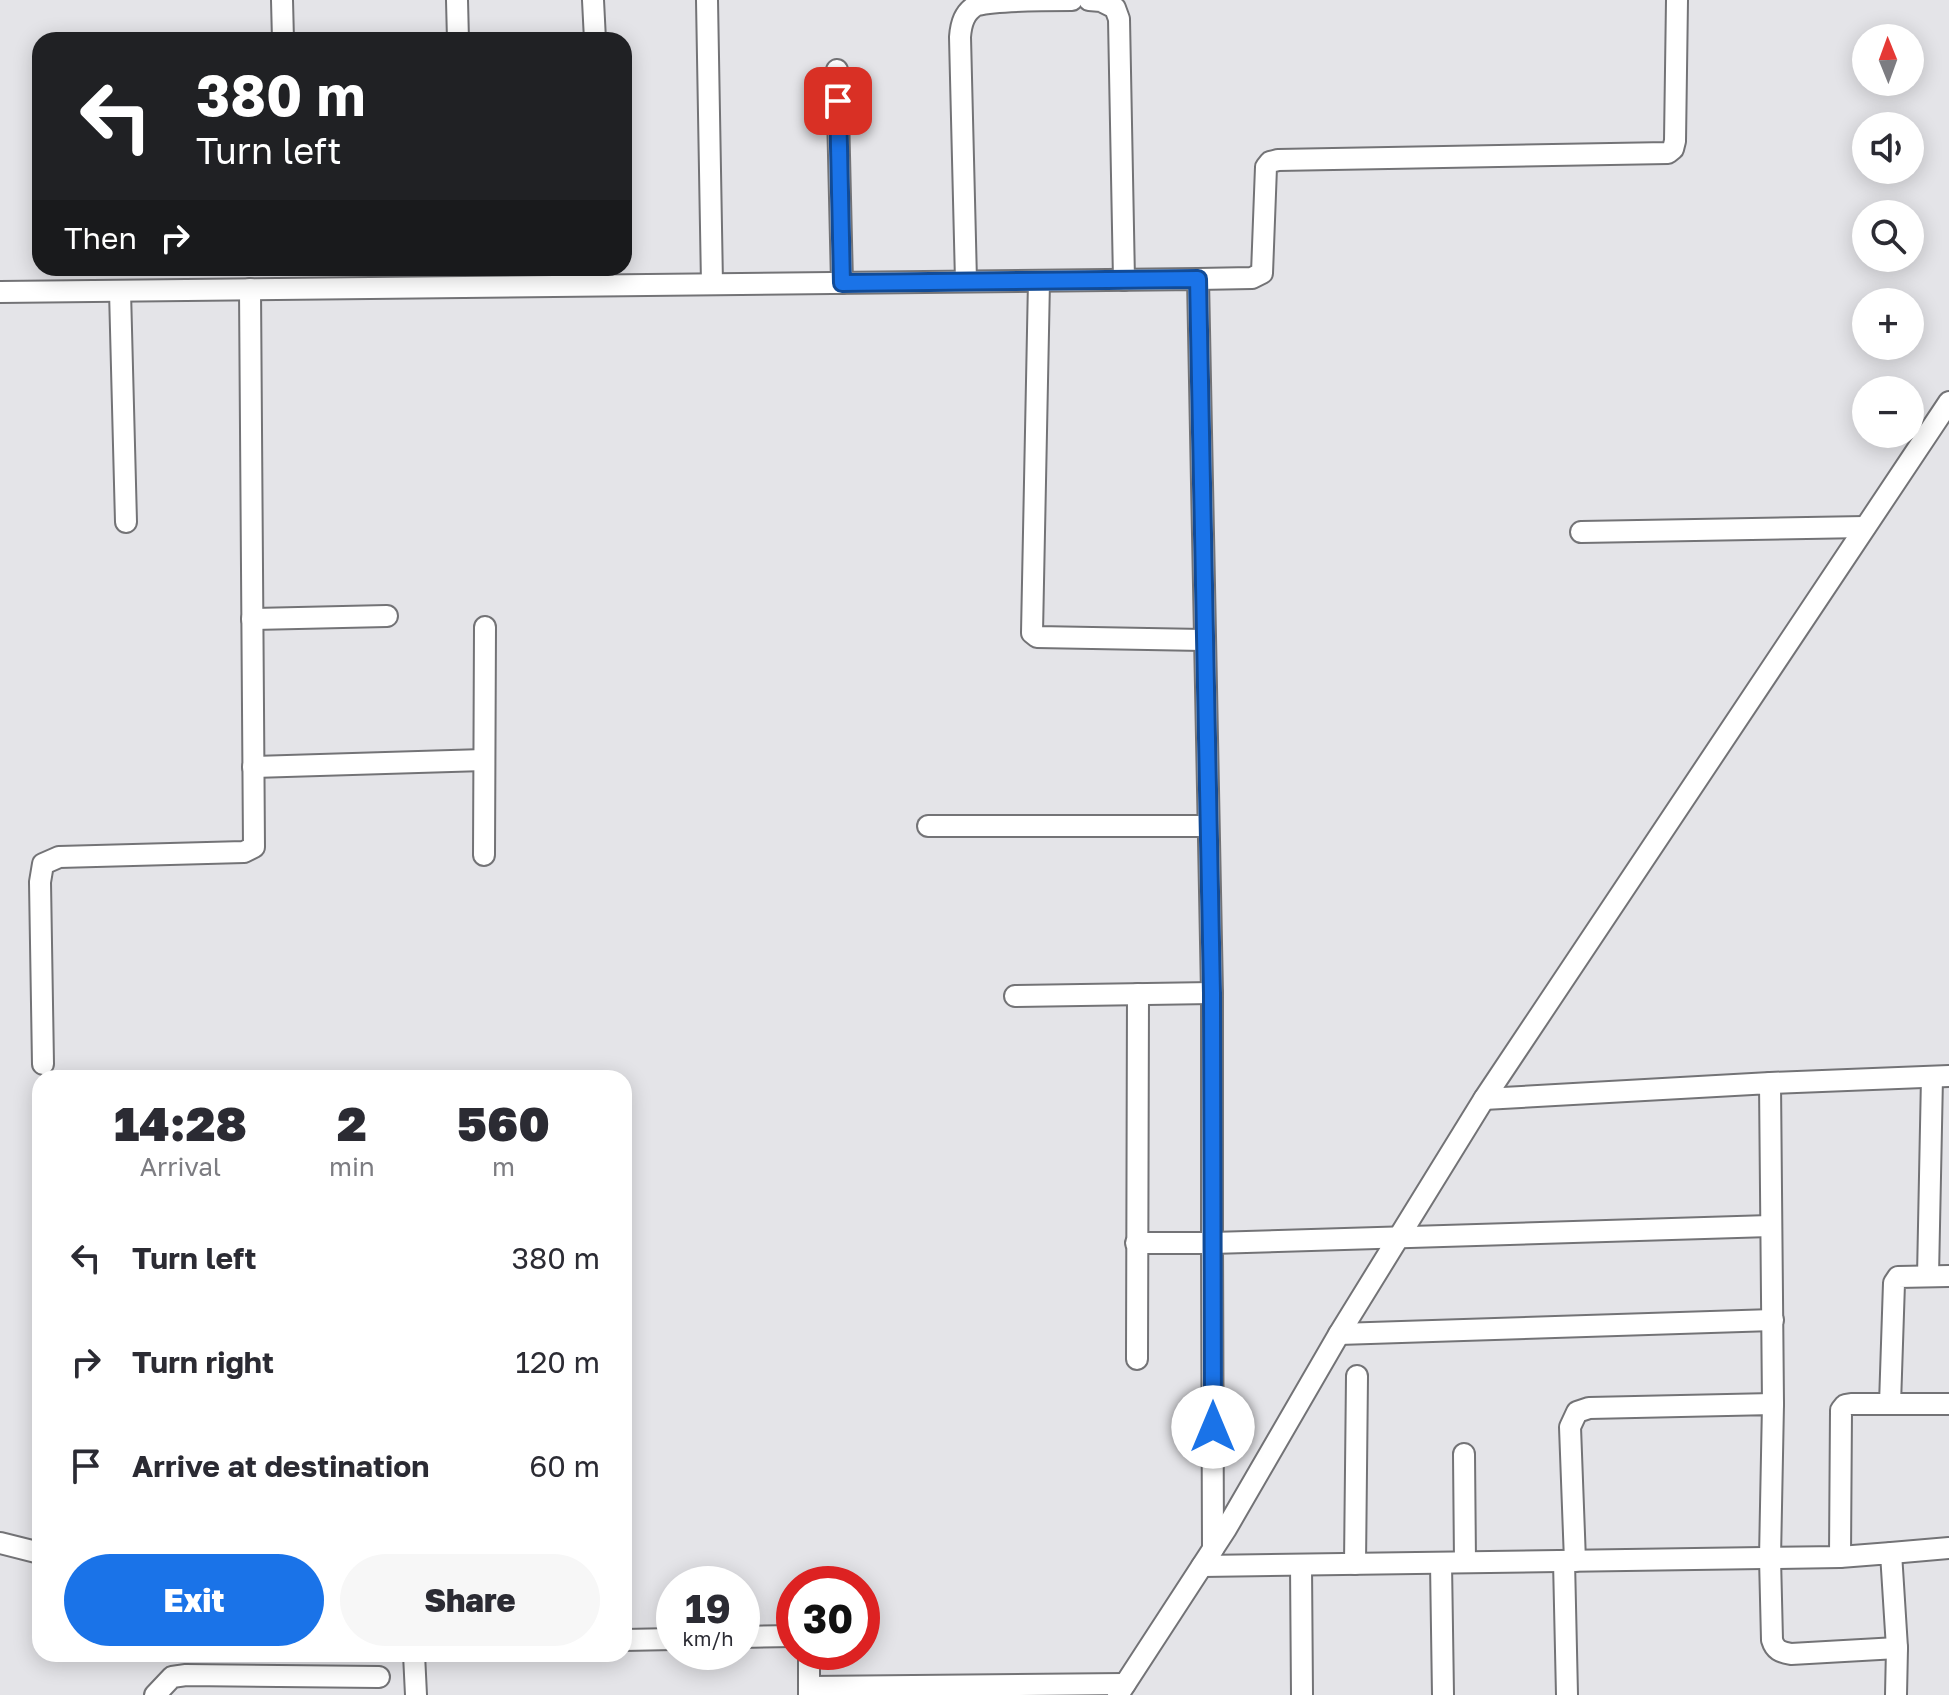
<!DOCTYPE html>
<html lang="en">
<head>
<meta charset="utf-8">
<style>
  body { margin:0; font-family:"Golos Text",sans-serif; background:#f7f7f7; color:#2b2b33; height:100vh; display:flex; flex-direction:column; font-size:30px; white-space:nowrap }
  * { box-sizing:border-box; margin:0 }
  p { font-size:26px; color:#7c7c81 }
  .icon { flex:none; width:44px; height:44px; fill:none; stroke:currentColor; stroke-width:2; stroke-linecap:round; stroke-linejoin:round }
  .map { position:relative; flex:1; overflow:hidden }
  .details { position:absolute; left:32px; top:1070px; width:600px; height:592px; display:flex; flex-direction:column; background:#fff; border-radius:24px; box-shadow:0 4px 20px #0003 }
  .details>* { flex:none }
  .guide { position:absolute; left:32px; top:32px; width:600px; height:244px; border-radius:24px; box-shadow:0 4px 20px #0003; background:#202124; color:#fff; overflow:hidden }
  .needle { width:52px; rotate:359deg }
  .controls { position:absolute; left:1852px; top:24px; display:grid; gap:16px }
  .controls a { display:grid; place-items:center; width:72px; height:72px; border-radius:50%; background:#fff; box-shadow:0 4px 20px #0003; font-size:40px }
  .speed { position:absolute; left:656px; top:1566px; display:flex; gap:16px; font-size:40px; font-weight:700; text-align:center }
  .speed>* { display:grid; place-content:center; width:104px; height:104px; border-radius:50%; background:#fff; box-shadow:0 4px 20px #0003; line-height:1 }
  .speed small { font-size:20px; font-weight:400 }
  .speed .limit { border:12px solid #d22; background:#fff; color:#111 }
  .pin { position:absolute; display:grid; place-items:center; width:68px; height:68px; color:#fff; margin:-34px; border-radius:16px; box-shadow:0 4px 12px #0006 }
  .me { position:absolute; width:88px; margin:-44px; rotate:0deg; stroke-linejoin:round; filter:drop-shadow(0 0 6px #0008) }
  .turn { display:flex; align-items:center; gap:28px; height:168px; padding:0 32px; font-size:36px }
  .turn .icon { width:104px; height:104px; stroke-width:2.5 }
  .turn b { display:block; font-size:56px; line-height:68px }
  .then { display:flex; align-items:center; height:76px; padding:0 32px; background:#0003; gap:16px; font-size:30px }
  .eta { display:flex; justify-content:space-evenly; align-items:center; height:136px; text-align:center }
  .eta b { font-size:48px; font-weight:800; line-height:56px }
  .button { display:flex; gap:16px; margin-top:auto; padding:16px 32px }
  .button a { flex:1; height:92px; border-radius:48px; background:#1a73e8; color:#fff; font-size:32px; font-weight:800; line-height:92px; text-align:center }
  .button a+a { background:#f7f7f7; color:#2b2b33 }
  ul { padding:0; list-style:none }
  li { display:flex; align-items:center; gap:24px; height:104px; padding:0 32px }
  li div { flex:1 }
  li b { display:block; font-size:30px }
  li em { font-style:normal }
  .map>svg:first-child { display:block }
  .lines { fill:none; stroke-linecap:round; stroke-linejoin:round }
  .minor-casing { stroke:#737376; stroke-width:24 }
  .minor { stroke:#fff; stroke-width:20 }
  .route-casing { stroke:#114b97; stroke-width:20 }
  .route { stroke:#1a73e8; stroke-width:14 }
</style>
</head>
<body>
<div class="map">
<svg width="1949" height="1695" viewBox="0 0 1949 1695">
  <rect width="100%" height="100%" fill="#e4e4e8"/>
  <g class="lines">
    <g class="minor-casing">
      <g id="minor">
        <path d="M282,0l1,40"/>
        <path d="M457,0l1,40"/>
        <path d="M593,0l2,40"/>
        <path d="M707,0l5,284"/>
        <path d="M1089,0l12,1 14,7 4,11 5,261"/>
        <path d="M837,70l5,213"/>
        <path d="M1198,279l54,-1 10,-5 4,-106 4,-5 8,-2 390,-7 5,-4 2,-8 2,-141"/>
        <path d="M966,281l-6,-244c1,-13 4,-25 17,-32 21,-5 71,-5 95,-5"/>
        <path d="M1039,281l-7,352 5,4 166,3"/>
        <path d="M120,291l6,231"/>
        <path d="M0,292l1198,-13 14,714v250h-76"/>
        <path d="M1581,532l284,-5"/>
        <path d="M252,619l135,-3"/>
        <path d="M253,767l231,-7"/>
        <path d="M928,826h280"/>
        <path d="M484,855l1,-228"/>
        <path d="M1015,996l197,-3"/>
        <path d="M43,1064l-3,-182 3,-18 16,-7 185,-5 10,-5 -4,-558"/>
        <path d="M1770,1083l179,-7"/>
        <path d="M1484,1099l286,-16 3,321"/>
        <path d="M1928,1276l4,-199"/>
        <path d="M1339,1334l434,-14"/>
        <path d="M1137,1359l1,-365"/>
        <path d="M1890,1404l4,-121 4,-6 51,-1"/>
        <path d="M1464,1454l1,108"/>
        <path d="M0,1543l40,10"/>
        <path d="M1213,1549l-1,-306 558,-17"/>
        <path d="M1891,1553l58,-5"/>
        <path d="M1840,1557l1,-147 4,-5 6,-1h98"/>
        <path d="M1564,1561l3,134"/>
        <path d="M1575,1561l-5,-134 7,-15 12,-4 184,-4 -3,154 2,82c3,10 8,12 19,14l106,-6"/>
        <path d="M1441,1563l2,132"/>
        <path d="M1355,1564l2,-188"/>
        <path d="M1301,1565l1,130"/>
        <path d="M1202,1566l638,-9 51,-4 6,95 -1,47"/>
        <path d="M742,1637l52,-1"/>
        <path d="M624,1640l50,-1"/>
        <path d="M414,1654l2,41"/>
        <path d="M809,1687l316,-3"/>
        <path d="M155,1695l17,-18 14,-2 193,2"/>
        <path d="M809,1695v-43"/>
        <path d="M1118,1695l108,-166 113,-195 145,-235 465,-697"/>
      </g>
    </g>
    <use href="#minor" class="minor"/>
  </g>
  <g class="lines">
    <g class="route-casing">
      <path id="route" d="M838,101l4,182 356,-4 14,714 1,434"/>
    </g>
    <use href="#route" class="route"/>
  </g>
</svg>
<div class="controls">
<a><svg class="needle" viewBox="-14 -14 28 28"><path d="M0-13l5 13h-10z" fill="#e53935"/><path d="M0 13l5-13h-10z" fill="#7c7c81"/></svg></a>
<a><svg class="icon" aria-label="sound" viewBox="0 0 24 24"><path d="M4 9h4l5-4v14l-5-4H4zM17 9q2 3 0 6"/></svg></a>
<a><svg class="icon" aria-label="search" viewBox="0 0 24 24"><circle cx="10" cy="10" r="6"/><path d="M15 15l6 6"/></svg></a>
<a>+</a>
<a>−</a>
</div>
<div class="speed"><div>19<small>km/h</small></div><div class="limit">30</div></div>
<div class="pin" style="left:838px;top:101px;background:#d93025"><svg class="icon" aria-label="arrive" viewBox="0 0 24 24"><path d="M6 21V4h12l-3 4 3 4H6"/></svg></div>
<svg class="me" style="left:1213px;top:1427px" viewBox="-20 -20 40 40"><circle r="19" fill="#fff"/><path d="M0-13L10 11 0 6-10 11z" fill="#1a73e8"/></svg>
<div class="guide">
<div class="turn"><svg class="icon" aria-label="left" viewBox="0 0 24 24"><path d="M17 20v-9H6M10 6l-5 5 5 5"/></svg><div><b>380 m</b>Turn left</div></div>
<div class="then">Then<svg class="icon" aria-label="right" viewBox="0 0 24 24"><path d="M7 20v-9h11M14 6l5 5-5 5"/></svg></div>
</div>
<section class="details">
<div class="eta">
<div><b>14:28</b><p>Arrival</p></div>
<div><b>2</b><p>min</p></div>
<div><b>560</b><p>m</p></div>
</div>
<ul>
<li><svg class="icon" aria-label="left" viewBox="0 0 24 24"><path d="M17 20v-9H6M10 6l-5 5 5 5"/></svg><div><b>Turn left</b></div><em>380 m</em></li>
<li><svg class="icon" aria-label="right" viewBox="0 0 24 24"><path d="M7 20v-9h11M14 6l5 5-5 5"/></svg><div><b>Turn right</b></div><em>120 m</em></li>
<li><svg class="icon" aria-label="arrive" viewBox="0 0 24 24"><path d="M6 21V4h12l-3 4 3 4H6"/></svg><div><b>Arrive at destination</b></div><em>60 m</em></li>
</ul>
<div class="button"><a>Exit</a><a>Share</a></div>
</section>
</div>
</body>
</html>
